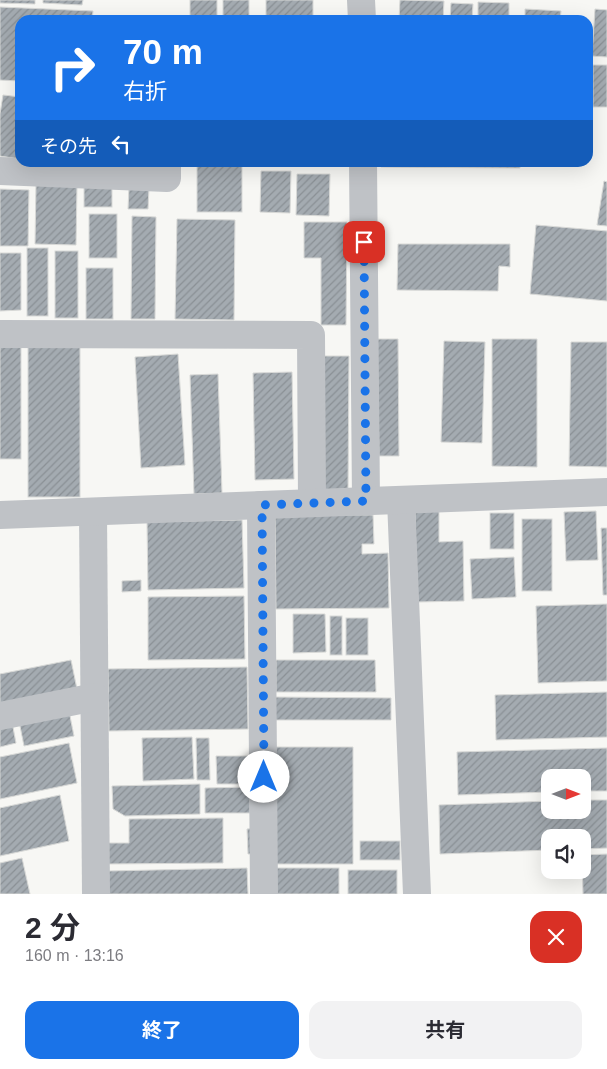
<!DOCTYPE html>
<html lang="ja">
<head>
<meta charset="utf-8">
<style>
  body { margin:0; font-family:Arial,"Noto Sans JP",sans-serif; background:#f2f2f3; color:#2b2b33; height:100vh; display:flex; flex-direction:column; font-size:19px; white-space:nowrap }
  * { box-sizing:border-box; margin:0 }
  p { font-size:16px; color:#7c7c81 }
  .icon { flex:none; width:28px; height:28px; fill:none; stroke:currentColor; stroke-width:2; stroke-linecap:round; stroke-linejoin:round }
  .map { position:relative; height:894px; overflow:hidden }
  .sheet { display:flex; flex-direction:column; background:#fff; flex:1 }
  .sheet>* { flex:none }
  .banner { position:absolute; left:15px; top:15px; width:578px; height:152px; border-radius:15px; box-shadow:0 5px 20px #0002; background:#1a73e8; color:#fff; overflow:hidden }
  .needle { width:32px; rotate:90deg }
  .fabs { position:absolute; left:541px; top:769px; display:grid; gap:10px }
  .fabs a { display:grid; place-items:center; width:50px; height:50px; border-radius:10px; background:#fff; box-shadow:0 5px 20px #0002; font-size:25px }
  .pin { position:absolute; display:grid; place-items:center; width:42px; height:42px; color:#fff; margin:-21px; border-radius:10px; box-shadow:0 2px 8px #0006 }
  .me { position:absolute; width:55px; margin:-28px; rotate:0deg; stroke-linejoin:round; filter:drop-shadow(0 0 4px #0008) }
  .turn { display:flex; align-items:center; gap:18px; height:105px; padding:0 25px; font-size:22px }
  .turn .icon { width:65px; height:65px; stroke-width:2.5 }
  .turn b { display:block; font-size:35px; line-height:42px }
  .then { display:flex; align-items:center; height:48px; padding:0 25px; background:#0003; gap:10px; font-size:19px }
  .round { display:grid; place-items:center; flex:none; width:52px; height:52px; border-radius:15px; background:#f2f2f3 }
  .head { display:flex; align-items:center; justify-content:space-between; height:85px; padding:0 25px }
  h1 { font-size:30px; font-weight:700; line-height:38px }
  .cta { display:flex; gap:10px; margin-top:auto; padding:10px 25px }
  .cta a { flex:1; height:58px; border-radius:15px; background:#1a73e8; color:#fff; font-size:20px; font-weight:700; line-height:58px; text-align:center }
  .cta a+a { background:#f2f2f3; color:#2b2b33 }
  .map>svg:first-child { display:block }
  .building { fill:url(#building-hatch); stroke:#d8d9d7 }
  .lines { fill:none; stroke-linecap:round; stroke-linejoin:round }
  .minor { stroke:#bfc2c6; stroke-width:28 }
  .route { stroke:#1a73e8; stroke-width:9; stroke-dasharray:0 16.2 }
</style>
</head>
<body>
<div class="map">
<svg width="607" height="894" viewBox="0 0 607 894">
  <defs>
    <pattern id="building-hatch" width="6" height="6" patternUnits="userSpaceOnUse" patternTransform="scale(1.25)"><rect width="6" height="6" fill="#a4abb1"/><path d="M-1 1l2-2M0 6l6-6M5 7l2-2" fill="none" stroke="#8a9095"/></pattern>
  </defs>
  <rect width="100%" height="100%" fill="#f7f7f4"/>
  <g class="building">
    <path d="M0,0h35v4l-35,-1z"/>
    <path d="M43,0h40l-1,5 -39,-2z"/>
    <rect x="190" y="0" width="27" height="20"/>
    <rect x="223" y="0" width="26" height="20"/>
    <rect x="266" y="0" width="47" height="20"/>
    <path d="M400,0l44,1 -1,19h-44z"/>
    <path d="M478,2l31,1v17h-31z"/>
    <path d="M451,3l22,1 -1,16h-22z"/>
    <path d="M0,7l93,4 -1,9h-72v61l-20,-1z"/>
    <path d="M525,9l36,2 -1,9h-35z"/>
    <path d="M595,9l12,1v47l-15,-1z"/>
    <rect x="593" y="65" width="14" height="42"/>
    <path d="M3,95l17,2v62l-20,-3v-42z"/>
    <rect x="254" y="162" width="47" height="2"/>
    <path d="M381,162h139v6l-139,-1z"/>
    <rect x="197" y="165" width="45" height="47"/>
    <path d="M261,171h30l-1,42 -30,-1z"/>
    <path d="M297,174h33l-1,42 -33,-1z"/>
    <path d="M604,181l3,1v44l-10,-1z"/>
    <path d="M36,184l41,1 -1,60 -41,-1z"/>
    <rect x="84" y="186" width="28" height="21"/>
    <path d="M129,187l20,1 -1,21h-20z"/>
    <path d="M0,189l29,1 -1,56h-28z"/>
    <rect x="89" y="214" width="28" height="44"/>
    <path d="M132,216l24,1 -1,102h-24z"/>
    <path d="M177,219l58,1 -1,100 -59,-1z"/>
    <path d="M304,222h43l-1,103h-25v-67h-17z"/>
    <path d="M536,225l71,6v70l-77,-7z"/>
    <path d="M398,244h112v23l-11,-1 -1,25 -101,-1z"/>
    <rect x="27" y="248" width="21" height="68"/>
    <rect x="55" y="251" width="23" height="67"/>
    <path d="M0,253h21v57l-21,1z"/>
    <rect x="86" y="268" width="27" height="51"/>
    <path d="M377,339h21l1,117h-20z"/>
    <path d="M492,339h45v128l-45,-1z"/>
    <path d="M444,341l41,1 -3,101 -41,-1z"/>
    <path d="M571,342h36v125l-38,-1z"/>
    <rect x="28" y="344" width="52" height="153"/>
    <rect x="0" y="346" width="21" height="113"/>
    <path d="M178,354l7,111 -44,3 -6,-111z"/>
    <path d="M319,356h30l-1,134h-29z"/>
    <path d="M292,372l2,107 -39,1 -2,-107z"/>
    <path d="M218,374l4,119 -28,1 -4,-119z"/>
    <path d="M439,511v31l24,-1 1,60 -47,1 -2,-90z"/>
    <path d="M596,511l2,49 -32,1 -2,-49z"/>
    <rect x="490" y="513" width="24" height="36"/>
    <path d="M275,515h98l1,29h-12v10l26,-1 1,55 -113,1z"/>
    <rect x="522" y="519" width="30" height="72"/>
    <path d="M242,520l2,68 -96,2 -1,-68z"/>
    <path d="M601,528h6v67h-4z"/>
    <path d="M514,557l2,40 -44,2 -2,-40z"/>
    <path d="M141,580v11l-19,1v-11z"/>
    <path d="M244,596l1,63 -97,1v-63z"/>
    <path d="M607,604v77l-69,2 -2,-77z"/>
    <path d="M293,614h32l1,38 -33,1z"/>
    <rect x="330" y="616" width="12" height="39"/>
    <rect x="346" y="618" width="22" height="37"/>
    <path d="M71,660l6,29 -77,16v-31z"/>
    <path d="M276,660h99l1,32h-100z"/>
    <path d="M247,667l1,62 -139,2 -1,-62z"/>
    <path d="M607,692v45l-111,3 -1,-45z"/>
    <path d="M274,697l117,1v22h-117z"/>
    <path d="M69,711l5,25 -50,10 -5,-25z"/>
    <path d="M12,722l4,21 -16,4v-22z"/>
    <path d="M192,737l2,42 -51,2 -1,-43z"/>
    <path d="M196,738h13l1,42h-13z"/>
    <path d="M69,743l8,40 -77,16v-42z"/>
    <path d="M272,747h81v117h-80z"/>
    <path d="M607,748v43h-25v-13h-32v14l-92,3 -1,-43z"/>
    <path d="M216,756h34v28h-33z"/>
    <path d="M200,784v30l-75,2 -12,-7 -1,-23z"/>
    <path d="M250,787v26h-45v-25z"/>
    <path d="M60,795l9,46 -69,15v-48z"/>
    <path d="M582,800h25v48l-25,1v-11h-32v12l-110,4 -1,-49 111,-4v9h32z"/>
    <path d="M223,818v45l-117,1v-21h23v-24z"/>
    <path d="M257,828l1,26h-10l-1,-25z"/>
    <rect x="360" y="841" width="40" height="19"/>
    <path d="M607,854v40h-24l-1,-39z"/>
    <path d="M22,858l8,36h-30v-31z"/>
    <path d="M247,868l1,26h-139l-1,-23z"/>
    <rect x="272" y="868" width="67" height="26"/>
    <rect x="348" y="870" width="49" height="24"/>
  </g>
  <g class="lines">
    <g class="minor">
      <path d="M361,0l1,20"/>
      <path d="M363,162l3,339"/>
      <path d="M0,171l167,7v-16"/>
      <path d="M0,334l311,1 1,168"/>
      <path d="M401,500l16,394"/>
      <path d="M261,505l3,389"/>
      <path d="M93,512l3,382"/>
      <path d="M0,515l607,-23"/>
      <path d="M0,716l95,-19"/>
    </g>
  </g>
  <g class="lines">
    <path class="route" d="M264,777l-2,-272 104,-4 -2,-259"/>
  </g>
</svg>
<div class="fabs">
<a><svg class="needle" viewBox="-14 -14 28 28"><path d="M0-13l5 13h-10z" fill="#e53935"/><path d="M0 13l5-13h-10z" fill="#7c7c81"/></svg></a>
<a><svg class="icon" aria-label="sound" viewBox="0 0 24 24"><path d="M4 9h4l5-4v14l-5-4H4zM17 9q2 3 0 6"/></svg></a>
</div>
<div class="pin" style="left:364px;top:242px;background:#d93025"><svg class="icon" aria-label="arrive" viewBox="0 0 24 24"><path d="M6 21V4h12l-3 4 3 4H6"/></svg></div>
<svg class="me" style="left:264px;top:777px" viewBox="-20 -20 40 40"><circle r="19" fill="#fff"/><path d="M0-13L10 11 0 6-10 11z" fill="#1a73e8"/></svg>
<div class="banner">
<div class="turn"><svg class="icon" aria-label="right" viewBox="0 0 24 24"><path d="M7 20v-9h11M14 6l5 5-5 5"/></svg><div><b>70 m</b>右折</div></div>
<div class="then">その先<svg class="icon" aria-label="left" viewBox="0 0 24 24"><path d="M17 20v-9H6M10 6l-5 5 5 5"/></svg></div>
</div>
</div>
<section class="sheet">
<div class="head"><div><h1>2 分</h1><p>160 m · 13:16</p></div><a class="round" style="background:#d93025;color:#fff"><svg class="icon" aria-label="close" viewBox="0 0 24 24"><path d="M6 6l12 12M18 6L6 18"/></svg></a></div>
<div class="cta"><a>終了</a><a>共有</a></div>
</section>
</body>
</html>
